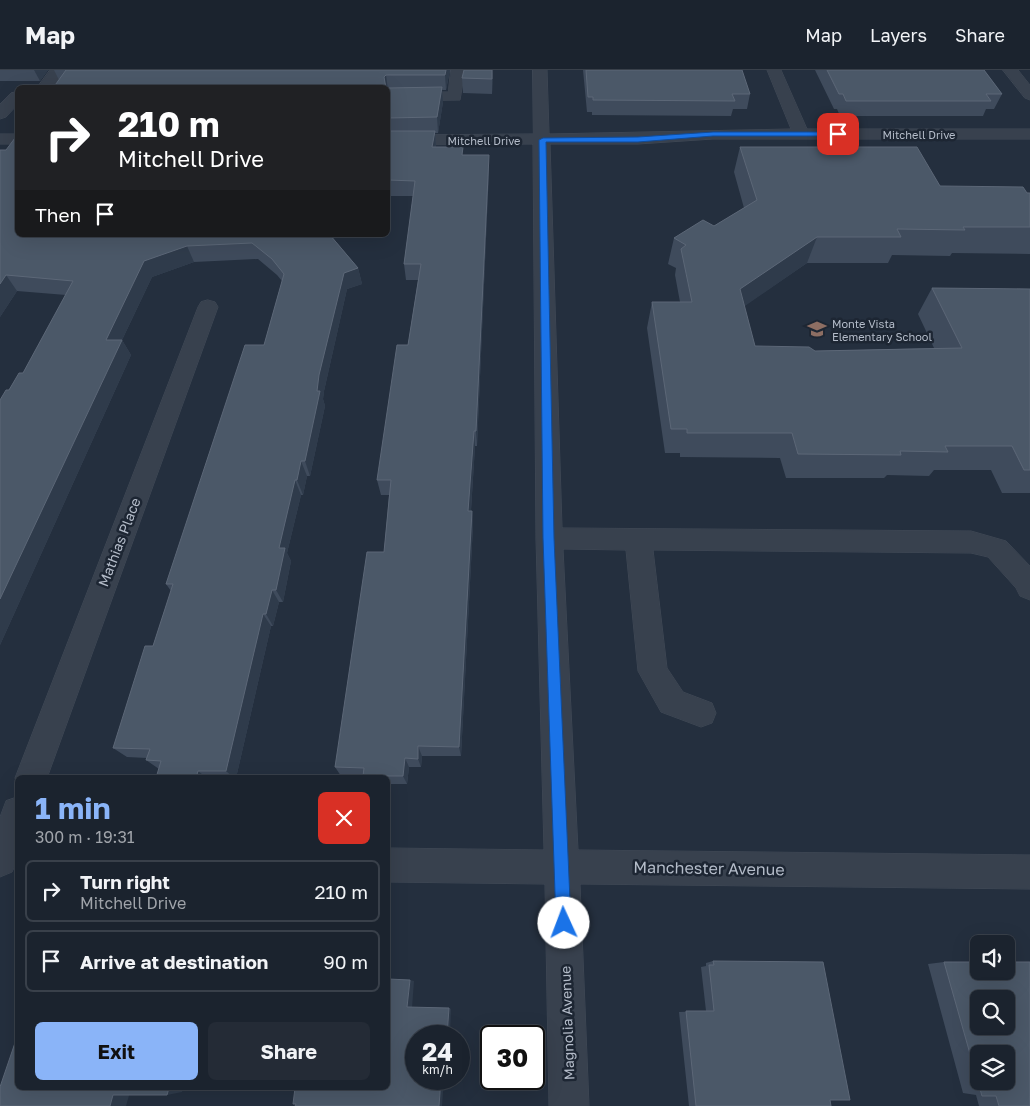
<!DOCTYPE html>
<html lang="en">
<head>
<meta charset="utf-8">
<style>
  body { margin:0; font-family:"Golos Text",sans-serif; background:#242b36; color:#f1f3f6; height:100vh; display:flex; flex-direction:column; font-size:19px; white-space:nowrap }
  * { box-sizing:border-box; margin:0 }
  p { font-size:16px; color:#a0a4aa }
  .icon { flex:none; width:28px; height:28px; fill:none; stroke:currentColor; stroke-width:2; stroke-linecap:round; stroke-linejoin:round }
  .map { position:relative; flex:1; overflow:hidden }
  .details { position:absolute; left:15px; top:705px; width:375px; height:315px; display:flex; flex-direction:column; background:#1b232e; border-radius:8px; box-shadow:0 5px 20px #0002,0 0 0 1px #39404a }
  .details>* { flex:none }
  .hud { position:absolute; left:15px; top:15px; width:375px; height:152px; border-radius:8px; box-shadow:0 5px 20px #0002,0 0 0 1px #39404a; background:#202124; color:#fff; overflow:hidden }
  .controls { position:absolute; left:970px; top:865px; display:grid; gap:10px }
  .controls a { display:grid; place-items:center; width:45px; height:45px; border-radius:8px; background:#1b232e; box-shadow:0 5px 20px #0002,0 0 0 1px #39404a; font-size:25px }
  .speed { position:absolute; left:405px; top:955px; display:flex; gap:10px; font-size:25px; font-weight:700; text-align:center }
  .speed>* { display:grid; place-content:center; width:65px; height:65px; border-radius:50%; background:#1b232e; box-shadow:0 5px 20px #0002,0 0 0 1px #39404a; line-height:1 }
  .speed small { font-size:12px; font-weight:400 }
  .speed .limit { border:2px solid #111; border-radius:8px; background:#fff; color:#111 }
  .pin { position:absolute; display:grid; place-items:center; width:42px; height:42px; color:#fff; margin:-21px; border-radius:10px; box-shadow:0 2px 8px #0006 }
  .me { position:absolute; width:55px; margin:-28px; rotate:358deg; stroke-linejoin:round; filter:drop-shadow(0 0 4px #0008) }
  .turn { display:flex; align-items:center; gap:18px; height:105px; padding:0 20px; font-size:22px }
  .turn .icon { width:65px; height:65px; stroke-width:2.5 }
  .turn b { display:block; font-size:35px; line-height:42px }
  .then { display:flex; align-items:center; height:48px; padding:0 20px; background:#0003; gap:10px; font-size:19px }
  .round { display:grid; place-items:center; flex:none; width:52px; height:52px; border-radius:8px; background:#242b36 }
  .head { display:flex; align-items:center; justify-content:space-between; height:85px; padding:0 20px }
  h1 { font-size:30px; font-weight:700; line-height:38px; color:#8ab4f8 }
  .button { display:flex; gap:10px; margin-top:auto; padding:10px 20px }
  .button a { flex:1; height:58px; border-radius:8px; background:#8ab4f8; color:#111; font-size:20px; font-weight:700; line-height:58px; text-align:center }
  .button a+a { background:#242b36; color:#f1f3f6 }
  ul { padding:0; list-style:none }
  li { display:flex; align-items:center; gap:15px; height:62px; margin:0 10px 8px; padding:0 10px; border:2px solid #39404a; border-radius:8px }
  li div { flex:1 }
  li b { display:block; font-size:19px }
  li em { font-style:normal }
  header { display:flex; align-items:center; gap:30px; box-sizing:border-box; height:70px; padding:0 25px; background:#1b232e; border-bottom:1px solid #39404a }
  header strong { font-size:24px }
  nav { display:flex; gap:28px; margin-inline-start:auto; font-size:18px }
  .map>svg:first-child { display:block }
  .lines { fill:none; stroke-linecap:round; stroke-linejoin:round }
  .minor-casing { stroke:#414a57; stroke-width:1 }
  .minor { fill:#38414e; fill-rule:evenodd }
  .wall { fill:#3f4b5c }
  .shaded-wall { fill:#2f3b4b }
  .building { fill:#4b5868; stroke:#5c6777; fill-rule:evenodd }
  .route { fill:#1a73e8; stroke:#114b97 }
  .labels { text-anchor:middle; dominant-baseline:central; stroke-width:5; stroke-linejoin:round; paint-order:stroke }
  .far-street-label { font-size:11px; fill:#b4bcc9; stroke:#1d2633 }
  .far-poi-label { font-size:11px; fill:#b4bcc9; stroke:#1d2633; text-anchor:start }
  .street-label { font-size:14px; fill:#b4bcc9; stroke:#1d2633 }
  .near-street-label { font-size:16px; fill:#b4bcc9; stroke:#1d2633 }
</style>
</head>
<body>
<header>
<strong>Map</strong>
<nav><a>Map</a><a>Layers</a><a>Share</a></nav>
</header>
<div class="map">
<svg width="1030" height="1036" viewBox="0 0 1030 1036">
  <rect width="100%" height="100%" fill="#242f3e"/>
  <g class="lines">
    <g class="minor-casing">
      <g id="minor">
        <path d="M50,0h15l-13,18h-15z"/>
        <path d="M451,0h14l-5,30 -72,1v-9h60z"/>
        <path d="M533,0h14l2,64 242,-5 -24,-59h14l26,59h223v10h-317l-75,5h-88l12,384 409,3 35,10 24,25v34l-10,-4 -4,-8 -28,-31 -17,-4 -318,-3 14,118 16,24 29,11 4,10 -4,10 -11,4 -40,-15 -23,-41 -12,-121 -63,-1 15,301 452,5v34l-450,-5 9,222h-40l-4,-222 -157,-2v-34l156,2 -8,-312 -3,-394 -145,1v-10l145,-1z"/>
        <path d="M1003,0h15l12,15v15l-5,-2z"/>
        <path d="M18,22v12l-12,13 -6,2v-15l11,-11z"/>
        <rect x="0" y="64" width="18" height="10"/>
        <path d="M208,230l7,2 3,5 -171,471h-29v6l-3,-6 183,-471 3,-5z"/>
        <path d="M18,727v62l-6,13 -12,5v-60l6,-16z"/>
      </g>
    </g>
    <use href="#minor" class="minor"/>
  </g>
  <g class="wall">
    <path d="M0,0h48l-8,11h-40z"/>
    <path d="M54,0h396l-4,20h-4l1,12 -5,31h-3l1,14 27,8 26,15 -12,276h-2l-4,65h1l1,14 -12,231h-39l-1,11h-12l-2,17h-19v-6h-24l-1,-2h-22l-6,-9 49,-215 5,-57h-8l-4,-15 31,-135 10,-65h-12l-2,-16 9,-68h-25v-108l-329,-8z"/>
    <path d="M493,0l-1,24 -29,-1 -1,-15z"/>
    <path d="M583,0h159l8,24 -3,15h-14l-2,7 -139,-1v-3h-5z"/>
    <path d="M815,0h169l18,24 -8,15h-8l-3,7h-143l-3,-7h-3z"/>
    <path d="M740,77l200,39 90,7v61l-78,-1 -2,3 -58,-1 -4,8h-81l-63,43 11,40 60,5 119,-3 -16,-34 14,-26 98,1v204h-28l-11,-23h-57l-5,6 -42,-1 -3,3h-98l-6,-20 -100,-1v-4h-15l-18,-125 5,-26h28l-5,-27 1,-7 -8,-4 6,-26 40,-12 30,-18 -10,-36z"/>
    <path d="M0,80h6l326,87 26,31 4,16 -15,5 -23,102 -1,8 2,7 -15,70h-3l-4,19h-2l-14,58 4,8 -8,41h-4l-6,24h-2l-35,152h-80l3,-9 -13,-9 1,-2 -20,-1 -14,-9 40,-102 18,-55 -5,-7 98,-239 18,-64 -5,-6 -19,-16 -64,3 -42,15 -30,63 9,15 -131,290v-245l23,-27 43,-78 -49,-4 -17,26z"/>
    <path d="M713,891l117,139 1,6h-142l-10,-94 27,-1 -5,-44 5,-1v-3z"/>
    <path d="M944,892l86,144h-51l-3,-11 -13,-2 -35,-129z"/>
  </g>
  <g class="shaded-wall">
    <path d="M34,0h14l-8,11z"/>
    <path d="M446,0h4l-4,20 -1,-15z"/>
    <path d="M492,0h1l-1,24z"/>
    <path d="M386,5l2,15 -2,-2 -2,-11z"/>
    <path d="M442,17l1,15 -5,31 -1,-16z"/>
    <path d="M435,61l1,16h-4z"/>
    <path d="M489,85v15l-12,276 -1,-15z"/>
    <path d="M817,167l-10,26 -75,52 8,-26z"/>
    <path d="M187,176l7,16 -42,15 -30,63 9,15 -131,290v-46l106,-259 38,-79z"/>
    <path d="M358,198l4,16 -15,5 -23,102 -1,8 2,7 -15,70 -5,-15 14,-86 25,-102z"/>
    <path d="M6,205l11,16 -17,26v-33z"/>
    <path d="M474,361l1,15 -5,79 -2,-14z"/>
    <path d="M301,391l6,15 -4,19 -6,-15z"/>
    <path d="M295,410l6,15 -14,58 4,8 -8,41 -7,-12 3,-42z"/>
    <path d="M472,441l1,14 -12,231 -2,-9z"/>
    <path d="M272,520l7,12 -6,24 -7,-12z"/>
    <path d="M263,544l8,12 -35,152h-2l-8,-7z"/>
    <path d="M418,676l4,10 -1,11 -3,-8z"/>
    <path d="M405,688l4,9 -2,17 -4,-8z"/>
    <path d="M198,701l9,7h-11z"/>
    <path d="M410,910l4,1 -2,27 -5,-1z"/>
    <path d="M449,938l2,1 -1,27h-3z"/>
    <path d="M441,1009h3l-2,27h-3z"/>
    <path d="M169,1018h14l-1,4 -15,3z"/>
    <path d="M130,1022l-4,14h-16l3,-11z"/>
  </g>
  <g class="building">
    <path d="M66,0h380l-1,5h-59l-2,2 2,11h-333z"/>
    <path d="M464,0h28v9l-30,-1z"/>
    <path d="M586,0h156l8,24h-18l3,7 -142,-1v-3h-5z"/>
    <path d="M827,0h157l18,24h-16l5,7h-145l-3,-7h-4z"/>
    <path d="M442,17l-5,30 -49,1v-30z"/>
    <path d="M388,61h47l-3,16h31l-1,8h27l-13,276h-2l-6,80h4l-13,236 -41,-1v13l-13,-1 -2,18h-40l1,-8 -29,-1 32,-215h17l7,-72h-14l20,-135h11l13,-81h-17l11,-83 -27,-1z"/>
    <path d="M18,64v101h312l28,33 -14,5 -25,102 -2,16h3l-15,70h-4l-4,19h-2l-16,68h6l-9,42h-4l-6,24h-3l-37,157h-28l-2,7h-40l5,-17 -15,-1 4,-11 -37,-1 32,-102h8l20,-62h-7l79,-239h19l20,-71 -12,-15 -20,-16 -65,3 -43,15 -38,79h16l-122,259v-199l6,-10h3l10,-17h4l50,-92 -67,-6 -6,9v-134h6z"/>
    <path d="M740,77h177l23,39 83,1 4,6h3v34h-67l2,3 -68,-1 4,8h-84l-77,52 15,57 54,1 6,4 147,-3 -30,-60 98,1v181h-6l-12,-24h-67l3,6 -48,-1 1,4 -103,-1 -6,-21h-105v-4h-16l-19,-127h40l-11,-53 5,-4 -12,-7 29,-18 11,6 43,-26z"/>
    <path d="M713,891l110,1 27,138h-20l1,6h-135l-10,-95h28l-5,-46h5z"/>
    <path d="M944,892h35v9h27v-9h24v144h-31l-3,-10h-14zM979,929h27v27h-27zM979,984h27v27h-27z"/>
    <path d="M388,909l22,1 -3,27 42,1 -2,28h-31v43h25l-2,27h-144l1,-2h-3l2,-16h93z"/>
    <path d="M18,964v54h151l-2,7h-54l-3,11h-110v-19z"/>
  </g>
  <path class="route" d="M713,62h125l3,2 -3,2h-125l-75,6h-92l8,396 17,385 -2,5 -5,2 -5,-2 -3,-5 -13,-385 -4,-398 4,-2 95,-1z"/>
  <defs>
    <g id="school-bare" transform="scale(1.5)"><path d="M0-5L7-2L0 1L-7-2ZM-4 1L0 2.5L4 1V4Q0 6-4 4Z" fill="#8d6e63" stroke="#1d2633" stroke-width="2.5" paint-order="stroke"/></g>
  </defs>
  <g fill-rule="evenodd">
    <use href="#school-bare" x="817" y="259"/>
  </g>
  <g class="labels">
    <g class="far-street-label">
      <text x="919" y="64">Mitchell Drive</text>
      <text x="484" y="70">Mitchell Drive</text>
    </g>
    <g class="far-poi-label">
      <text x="832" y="253">Monte Vista<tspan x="832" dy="13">Elementary School</tspan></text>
    </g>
    <g class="street-label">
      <text transform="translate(119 472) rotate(-69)">Mathias Place</text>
      <text transform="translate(567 953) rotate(-92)">Magnolia Avenue</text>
    </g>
    <g class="near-street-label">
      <text transform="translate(709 798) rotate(1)">Manchester Avenue</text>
    </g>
  </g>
</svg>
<div class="controls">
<a><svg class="icon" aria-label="sound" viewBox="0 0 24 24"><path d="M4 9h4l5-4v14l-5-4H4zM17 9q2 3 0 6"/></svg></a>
<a><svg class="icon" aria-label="search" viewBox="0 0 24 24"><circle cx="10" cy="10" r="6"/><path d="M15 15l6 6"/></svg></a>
<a><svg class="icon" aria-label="layers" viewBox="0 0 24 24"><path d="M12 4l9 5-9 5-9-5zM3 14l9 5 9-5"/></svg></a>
</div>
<div class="speed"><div>24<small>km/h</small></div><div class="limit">30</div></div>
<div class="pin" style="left:838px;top:64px;background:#d93025"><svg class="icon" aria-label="arrive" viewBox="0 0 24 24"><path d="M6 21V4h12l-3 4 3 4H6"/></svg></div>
<svg class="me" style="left:564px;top:853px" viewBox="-20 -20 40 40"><circle r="19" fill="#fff"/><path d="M0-13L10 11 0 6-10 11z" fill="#1a73e8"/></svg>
<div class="hud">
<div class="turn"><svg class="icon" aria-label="right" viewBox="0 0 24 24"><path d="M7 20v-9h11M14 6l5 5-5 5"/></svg><div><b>210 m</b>Mitchell Drive</div></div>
<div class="then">Then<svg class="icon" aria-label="arrive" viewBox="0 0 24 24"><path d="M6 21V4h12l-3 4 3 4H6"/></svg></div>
</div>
<section class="details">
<div class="head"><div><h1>1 min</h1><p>300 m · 19:31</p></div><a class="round" style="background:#d93025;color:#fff"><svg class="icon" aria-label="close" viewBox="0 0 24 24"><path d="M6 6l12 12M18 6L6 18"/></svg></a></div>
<ul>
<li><svg class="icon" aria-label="right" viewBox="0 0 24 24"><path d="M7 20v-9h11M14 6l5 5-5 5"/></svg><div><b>Turn right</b><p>Mitchell Drive</p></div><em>210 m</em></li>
<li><svg class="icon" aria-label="arrive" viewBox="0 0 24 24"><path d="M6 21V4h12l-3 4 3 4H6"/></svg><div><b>Arrive at destination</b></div><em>90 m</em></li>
</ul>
<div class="button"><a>Exit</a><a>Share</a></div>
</section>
</div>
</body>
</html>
